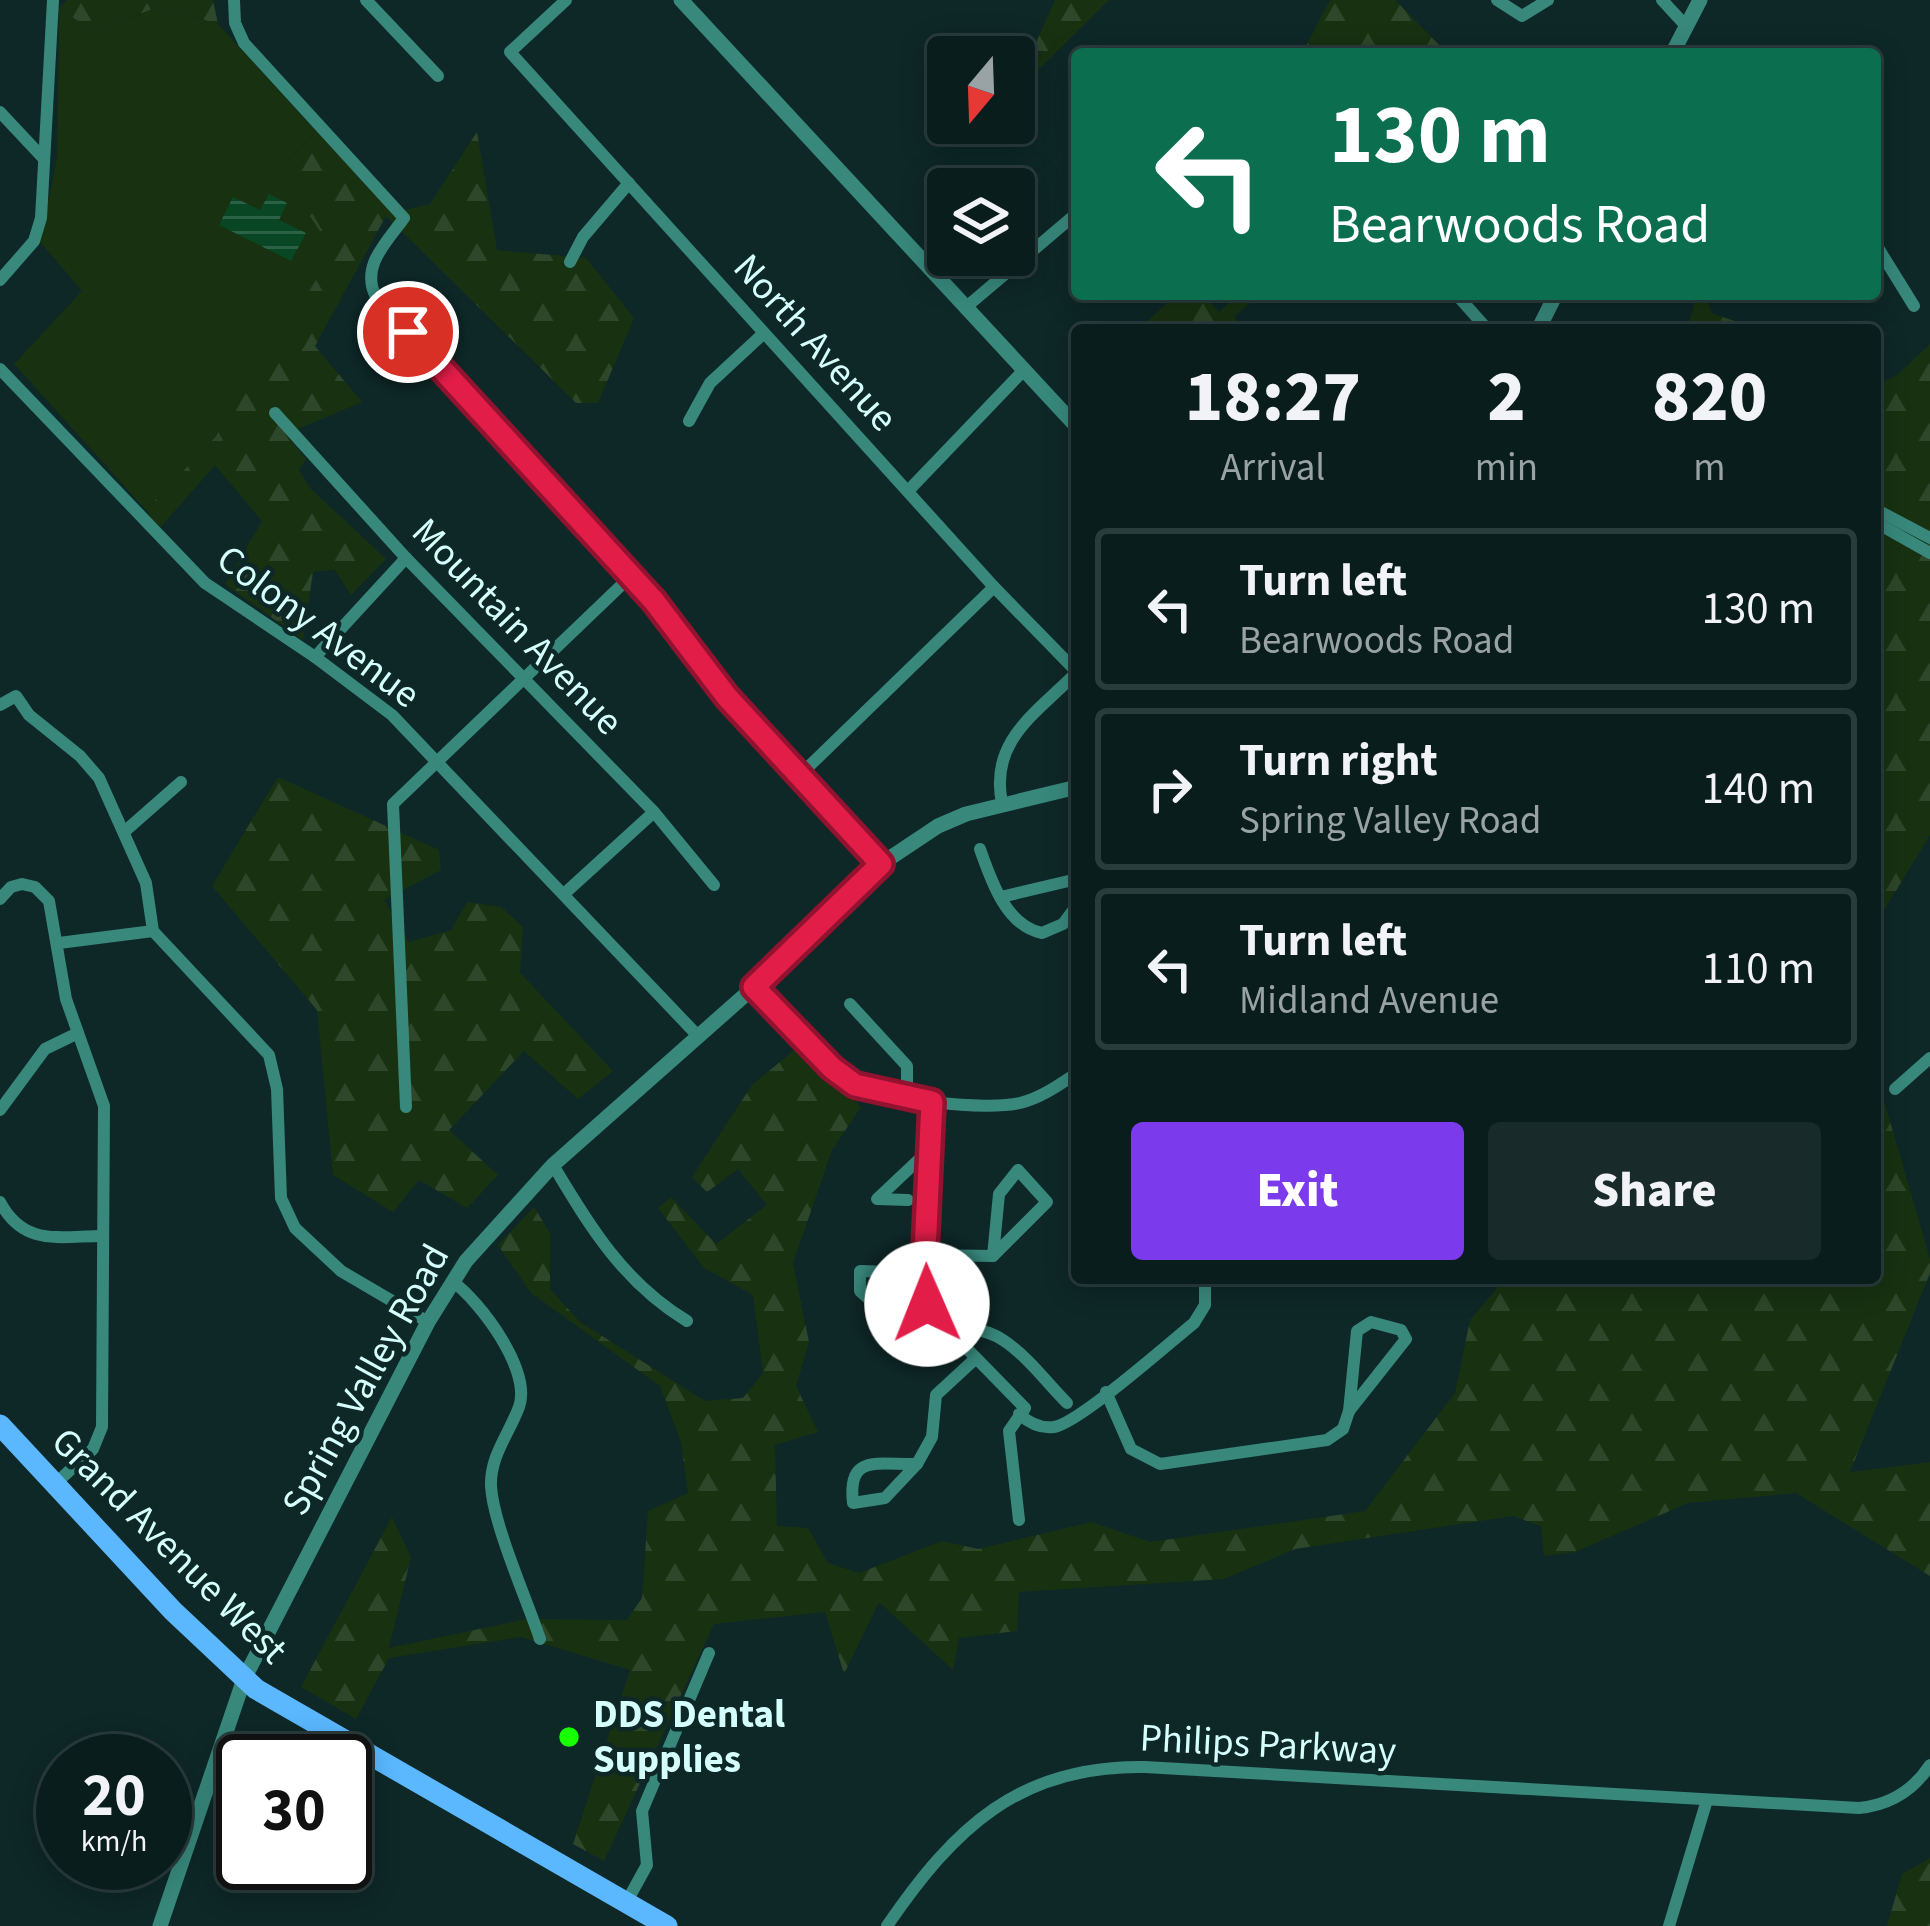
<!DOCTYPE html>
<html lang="en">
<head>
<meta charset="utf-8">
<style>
  body { margin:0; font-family:"Source Sans 3",sans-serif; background:#182a2a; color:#f1f3f6; height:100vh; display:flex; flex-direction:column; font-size:45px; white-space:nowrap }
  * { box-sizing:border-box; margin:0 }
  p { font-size:39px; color:#99a2a4 }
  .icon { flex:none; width:66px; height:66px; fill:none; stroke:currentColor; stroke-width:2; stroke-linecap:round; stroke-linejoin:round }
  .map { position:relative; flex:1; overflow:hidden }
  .panel { position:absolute; left:1071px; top:324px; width:810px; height:960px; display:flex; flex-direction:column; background:#0a1d1d; border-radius:12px; box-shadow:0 6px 30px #0003,0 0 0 3px #2a3b3b }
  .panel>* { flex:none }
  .banner { position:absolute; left:1071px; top:48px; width:810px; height:252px; border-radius:12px; box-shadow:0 6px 30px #0003,0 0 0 3px #2a3b3b; background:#0b6e4f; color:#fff; overflow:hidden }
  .needle { width:78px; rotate:199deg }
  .buttons { position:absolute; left:927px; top:36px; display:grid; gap:24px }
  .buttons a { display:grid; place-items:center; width:108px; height:108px; border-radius:12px; background:#0a1d1d; box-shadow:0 6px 30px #0003,0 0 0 3px #2a3b3b; font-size:60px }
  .speed { position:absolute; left:36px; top:1734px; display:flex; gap:24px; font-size:60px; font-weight:700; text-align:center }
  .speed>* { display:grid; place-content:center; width:156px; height:156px; border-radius:50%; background:#0a1d1d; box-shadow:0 6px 30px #0003,0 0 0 3px #2a3b3b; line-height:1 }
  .speed small { font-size:30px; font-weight:400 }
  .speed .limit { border:6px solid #111; border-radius:18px; background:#fff; color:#111 }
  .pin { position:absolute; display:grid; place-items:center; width:102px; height:102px; color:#fff; margin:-51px; border:6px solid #fff; border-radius:50%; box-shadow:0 3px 12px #0007 }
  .me { position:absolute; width:132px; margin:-66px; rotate:359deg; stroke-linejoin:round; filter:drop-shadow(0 0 9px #0008) }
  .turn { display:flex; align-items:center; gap:42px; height:252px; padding:0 60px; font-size:54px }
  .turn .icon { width:156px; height:156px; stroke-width:2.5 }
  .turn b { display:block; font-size:84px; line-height:102px }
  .eta { display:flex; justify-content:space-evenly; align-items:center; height:204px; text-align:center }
  .eta b { font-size:72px; font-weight:800; line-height:84px }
  .primary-button { display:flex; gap:24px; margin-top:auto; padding:24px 60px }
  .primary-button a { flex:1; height:138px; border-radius:12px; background:#7c3aed; color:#fff; font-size:48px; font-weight:800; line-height:138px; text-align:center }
  .primary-button a+a { background:#182a2a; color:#f1f3f6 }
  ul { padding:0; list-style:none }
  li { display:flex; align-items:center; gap:36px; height:162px; margin:0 24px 18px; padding:0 36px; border:6px solid #2a3b3b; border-radius:12px }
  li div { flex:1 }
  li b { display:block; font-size:45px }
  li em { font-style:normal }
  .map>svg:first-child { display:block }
  .forest { fill:url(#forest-firs) }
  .green { fill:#183111 }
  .water { fill:url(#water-rules) }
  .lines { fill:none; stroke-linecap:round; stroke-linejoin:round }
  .minor { stroke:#38887c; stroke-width:12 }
  .tertiary { stroke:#38887c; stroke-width:15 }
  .primary { stroke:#5bb8ff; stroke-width:21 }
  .route-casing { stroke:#92132f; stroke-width:30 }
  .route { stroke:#e11d48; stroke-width:21 }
  .poi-dot { fill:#17ff00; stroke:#0e2727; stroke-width:4.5 }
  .labels { text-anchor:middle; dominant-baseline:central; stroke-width:9; stroke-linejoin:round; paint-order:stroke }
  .street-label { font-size:39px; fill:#d4fffc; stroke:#0e2727 }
  .poi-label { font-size:39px; font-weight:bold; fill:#d4fffc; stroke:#0e2727; text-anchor:start }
</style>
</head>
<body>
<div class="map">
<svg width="1930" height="1926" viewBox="0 0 1930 1926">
  <defs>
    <pattern id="forest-firs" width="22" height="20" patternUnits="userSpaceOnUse" patternTransform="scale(3)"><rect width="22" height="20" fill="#183111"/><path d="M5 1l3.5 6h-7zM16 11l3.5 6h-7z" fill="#2e4629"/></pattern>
    <pattern id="water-rules" width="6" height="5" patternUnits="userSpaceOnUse" patternTransform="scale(3)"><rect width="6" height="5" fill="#084624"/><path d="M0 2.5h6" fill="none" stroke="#2b6245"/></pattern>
  </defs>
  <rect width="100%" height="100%" fill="#0e2727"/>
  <g class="forest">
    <path d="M67,0h146l5,24 -60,-17 -63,25 -36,-23z"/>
    <path d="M1055,0h54l-88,87 -7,-7v-12l21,-23z"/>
    <path d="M1330,0h65l53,54h-146z"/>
    <path d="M316,131l77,82 37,-9 47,-72 20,118 89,8 48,60 -36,85h-22l-190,-187 -71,130 47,56 -76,32 20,25 -7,11 11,18 76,71 -35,36 -16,-25 -22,2 -10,68 -78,-56 37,-63 -47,-56 -56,64 -13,-19 70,-74 63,-266z"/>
    <path d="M1177,294h25l17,18 19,-18h22l-26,23 10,13h-106z"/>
    <path d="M1696,294h10l5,19 50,17h-73z"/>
    <path d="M1930,344v491l-55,90v-538l23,-13z"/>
    <path d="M278,777l161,73 2,20 -57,30 25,42 42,-12 16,-28 34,5 22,20 -3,46 93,98 -35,28 -54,-48 -75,79 49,45 -31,33 -48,-28 -26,32 -60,-37 -16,-165 -105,-124z"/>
    <path d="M799,1046l62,61 -29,43 -39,113 16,79 -13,44 22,46 -43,13 2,81 31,2 20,35 31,10 83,-32 36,8 113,-27 59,20 215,-31 90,-118 15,-73 36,-42h369v-183l10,9 45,155v14l-80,199 80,-10v114l-134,-83 -108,10 -113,49 -31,4 -3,-30 -28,-10 -218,33 -71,30 -205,13 -2,39 -58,7 -6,32 -74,-68 -35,72 -19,-62 -111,12 -110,237 -31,-17 57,-174 -109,-33 -132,21 -33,61 -55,-32 91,-170 19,40 -22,91 138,-29 100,1 15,-22 6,-87 40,-18 -7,-51 -21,-56 -129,-93 -33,-48 36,-38 16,26v56l30,33 125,79 38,-3 20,-25 -10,-78 -49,-27 -46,-60 13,-11 45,47 51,-39 -29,-36 -31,23 -15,-15 60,-92z"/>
    <path d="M1930,1858v68h-43l15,-52z"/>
  </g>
  <path class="green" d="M158,7l60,17 98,107 -37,39 55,82 -118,184 -70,74 -132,-146 68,-73 -42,-49 17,-85 2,-148 36,23z"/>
  <path class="water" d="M269,194l18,9 -8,17 27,13 -15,28 -72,-36 14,-28 27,13z"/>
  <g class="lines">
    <g class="minor">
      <path d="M234,0l1,23 9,20 160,175c-17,24 -44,48 -28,79l278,304 73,96 154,167"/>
      <path d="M366,0l72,76"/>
      <path d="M566,0l-56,52 484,535 83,85"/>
      <path d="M1497,0l25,16 26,-16"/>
      <path d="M1662,0l24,26"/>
      <path d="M0,112l44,47"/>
      <path d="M1875,243l39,63"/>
      <path d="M570,262l13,-25 46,-54"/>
      <path d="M0,280l34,-39 7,-23 12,-218"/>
      <path d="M1456,294l32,36"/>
      <path d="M965,308l112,-95"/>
      <path d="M0,369l205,214 110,74 77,58 307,322"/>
      <path d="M275,413l131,145 248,254 60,73"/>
      <path d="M689,421l21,-38 54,-50"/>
      <path d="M909,490l115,-120"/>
      <path d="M1875,509l55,29"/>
      <path d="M1875,522l55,31"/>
      <path d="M315,657l91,-99"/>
      <path d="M0,705l16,-9 13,19 51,41 19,22 47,105 7,48 116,124 8,34 4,109 14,30 46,43 87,51"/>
      <path d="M800,775l194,-188"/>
      <path d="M1002,803c-13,-63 35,-90 75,-131"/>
      <path d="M124,832l57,-50"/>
      <path d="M980,849c11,31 26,77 62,84l21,-9 14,-19"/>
      <path d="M564,894l90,-82"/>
      <path d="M1001,897l76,-18"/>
      <path d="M0,899l11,-12 11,-3 13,3 14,14 17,98 38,107 -2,321 -9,22 -38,35"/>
      <path d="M59,943l94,-12"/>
      <path d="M754,987c28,30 65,78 100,97 29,16 134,27 166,19 21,-5 39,-18 57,-30"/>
      <path d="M850,1004l57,62v32"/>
      <path d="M1895,1089l35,-31"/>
      <path d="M932,1102l-8,192 11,22 90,92 -16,23 10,89"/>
      <path d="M406,1107l-13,-303 239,-229"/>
      <path d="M0,1110l45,-61 33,-16"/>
      <path d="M553,1165c37,62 71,118 134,156"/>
      <path d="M1018,1170l29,32 -54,54 6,-62z"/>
      <path d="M908,1200l-31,-1 52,-49"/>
      <path d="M0,1202c24,45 59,34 103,34"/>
      <path d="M925,1255l68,1"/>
      <path d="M924,1273l-64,-2v20l53,48 22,-23"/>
      <path d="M452,1281c29,21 80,90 67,126 -10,27 -29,49 -28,79 2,38 36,114 49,153"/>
      <path d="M1371,1322l30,8 5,9 -57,72 8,-80z"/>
      <path d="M954,1336c42,-26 85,40 113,67"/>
      <path d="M1106,1392l25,57 29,15 167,-24 16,-11 6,-18"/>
      <path d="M1019,1414c10,9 21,15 35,13 25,-4 114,-83 140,-104l11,-18v-27"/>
      <path d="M917,1464l-32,34 -32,5c-6,-50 25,-38 64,-39z"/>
      <path d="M917,1464l15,-27 4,-42 40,-37"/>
      <path d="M626,1903l21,-38 -5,-54 67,-158"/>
      <path d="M887,1926c67,-98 132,-161 258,-159l714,41c31,-3 54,-17 71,-43"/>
      <path d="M1669,1926l38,-126"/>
    </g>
    <g class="tertiary">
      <path d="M681,0l396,427"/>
      <path d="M1672,54l28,-54"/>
      <path d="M1538,330l18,-36"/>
      <path d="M160,1926l84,-247 184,-357 38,-61 87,-96 201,-178 127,-123 57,-38 28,-12 111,-27"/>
    </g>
    <path class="primary" d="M0,1425l173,186 83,78 411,237"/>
  </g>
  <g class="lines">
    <g class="route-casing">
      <path id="route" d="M408,332l246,269 73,96 154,167 -127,123 78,81 23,17 77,17 -8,171 3,31"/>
    </g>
    <use href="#route" class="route"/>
  </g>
  <circle class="poi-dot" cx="569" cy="1737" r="12"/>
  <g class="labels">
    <g class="street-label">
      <text transform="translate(815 343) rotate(48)">North Avenue</text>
      <text transform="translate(318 627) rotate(37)">Colony Avenue</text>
      <text transform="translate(517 627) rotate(46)">Mountain Avenue</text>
      <text transform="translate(366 1380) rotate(-61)">Spring Valley Road</text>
      <text transform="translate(169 1546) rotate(45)">Grand Avenue West</text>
      <text transform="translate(1268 1745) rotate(3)">Philips Parkway</text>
    </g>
    <g class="poi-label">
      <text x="593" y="1715">DDS Dental<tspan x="593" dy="45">Supplies</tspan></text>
    </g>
  </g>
</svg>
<div class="buttons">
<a><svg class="needle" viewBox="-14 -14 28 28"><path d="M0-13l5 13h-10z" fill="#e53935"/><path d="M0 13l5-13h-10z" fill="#99a2a4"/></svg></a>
<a><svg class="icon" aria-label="layers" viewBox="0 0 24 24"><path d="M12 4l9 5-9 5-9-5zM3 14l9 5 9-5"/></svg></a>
</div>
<div class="speed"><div>20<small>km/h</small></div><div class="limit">30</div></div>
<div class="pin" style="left:408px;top:332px;background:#d93025"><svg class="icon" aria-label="arrive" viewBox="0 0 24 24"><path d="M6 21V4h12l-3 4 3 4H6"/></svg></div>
<svg class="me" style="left:927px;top:1304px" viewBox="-20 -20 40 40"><circle r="19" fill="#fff"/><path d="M0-13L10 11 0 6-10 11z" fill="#e11d48"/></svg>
<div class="banner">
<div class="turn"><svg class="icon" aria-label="left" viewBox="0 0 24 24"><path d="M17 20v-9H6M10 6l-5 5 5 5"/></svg><div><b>130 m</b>Bearwoods Road</div></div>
</div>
<section class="panel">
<div class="eta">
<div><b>18:27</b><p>Arrival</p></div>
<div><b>2</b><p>min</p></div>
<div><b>820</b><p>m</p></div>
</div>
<ul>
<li><svg class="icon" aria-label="left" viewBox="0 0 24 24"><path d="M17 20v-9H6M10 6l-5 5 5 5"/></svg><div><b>Turn left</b><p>Bearwoods Road</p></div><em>130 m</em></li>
<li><svg class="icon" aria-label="right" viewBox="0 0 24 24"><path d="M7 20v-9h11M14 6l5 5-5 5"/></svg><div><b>Turn right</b><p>Spring Valley Road</p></div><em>140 m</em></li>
<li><svg class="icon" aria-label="left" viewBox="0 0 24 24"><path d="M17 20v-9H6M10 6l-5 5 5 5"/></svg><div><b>Turn left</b><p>Midland Avenue</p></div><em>110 m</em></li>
</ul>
<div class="primary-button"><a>Exit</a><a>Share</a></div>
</section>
</div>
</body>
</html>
